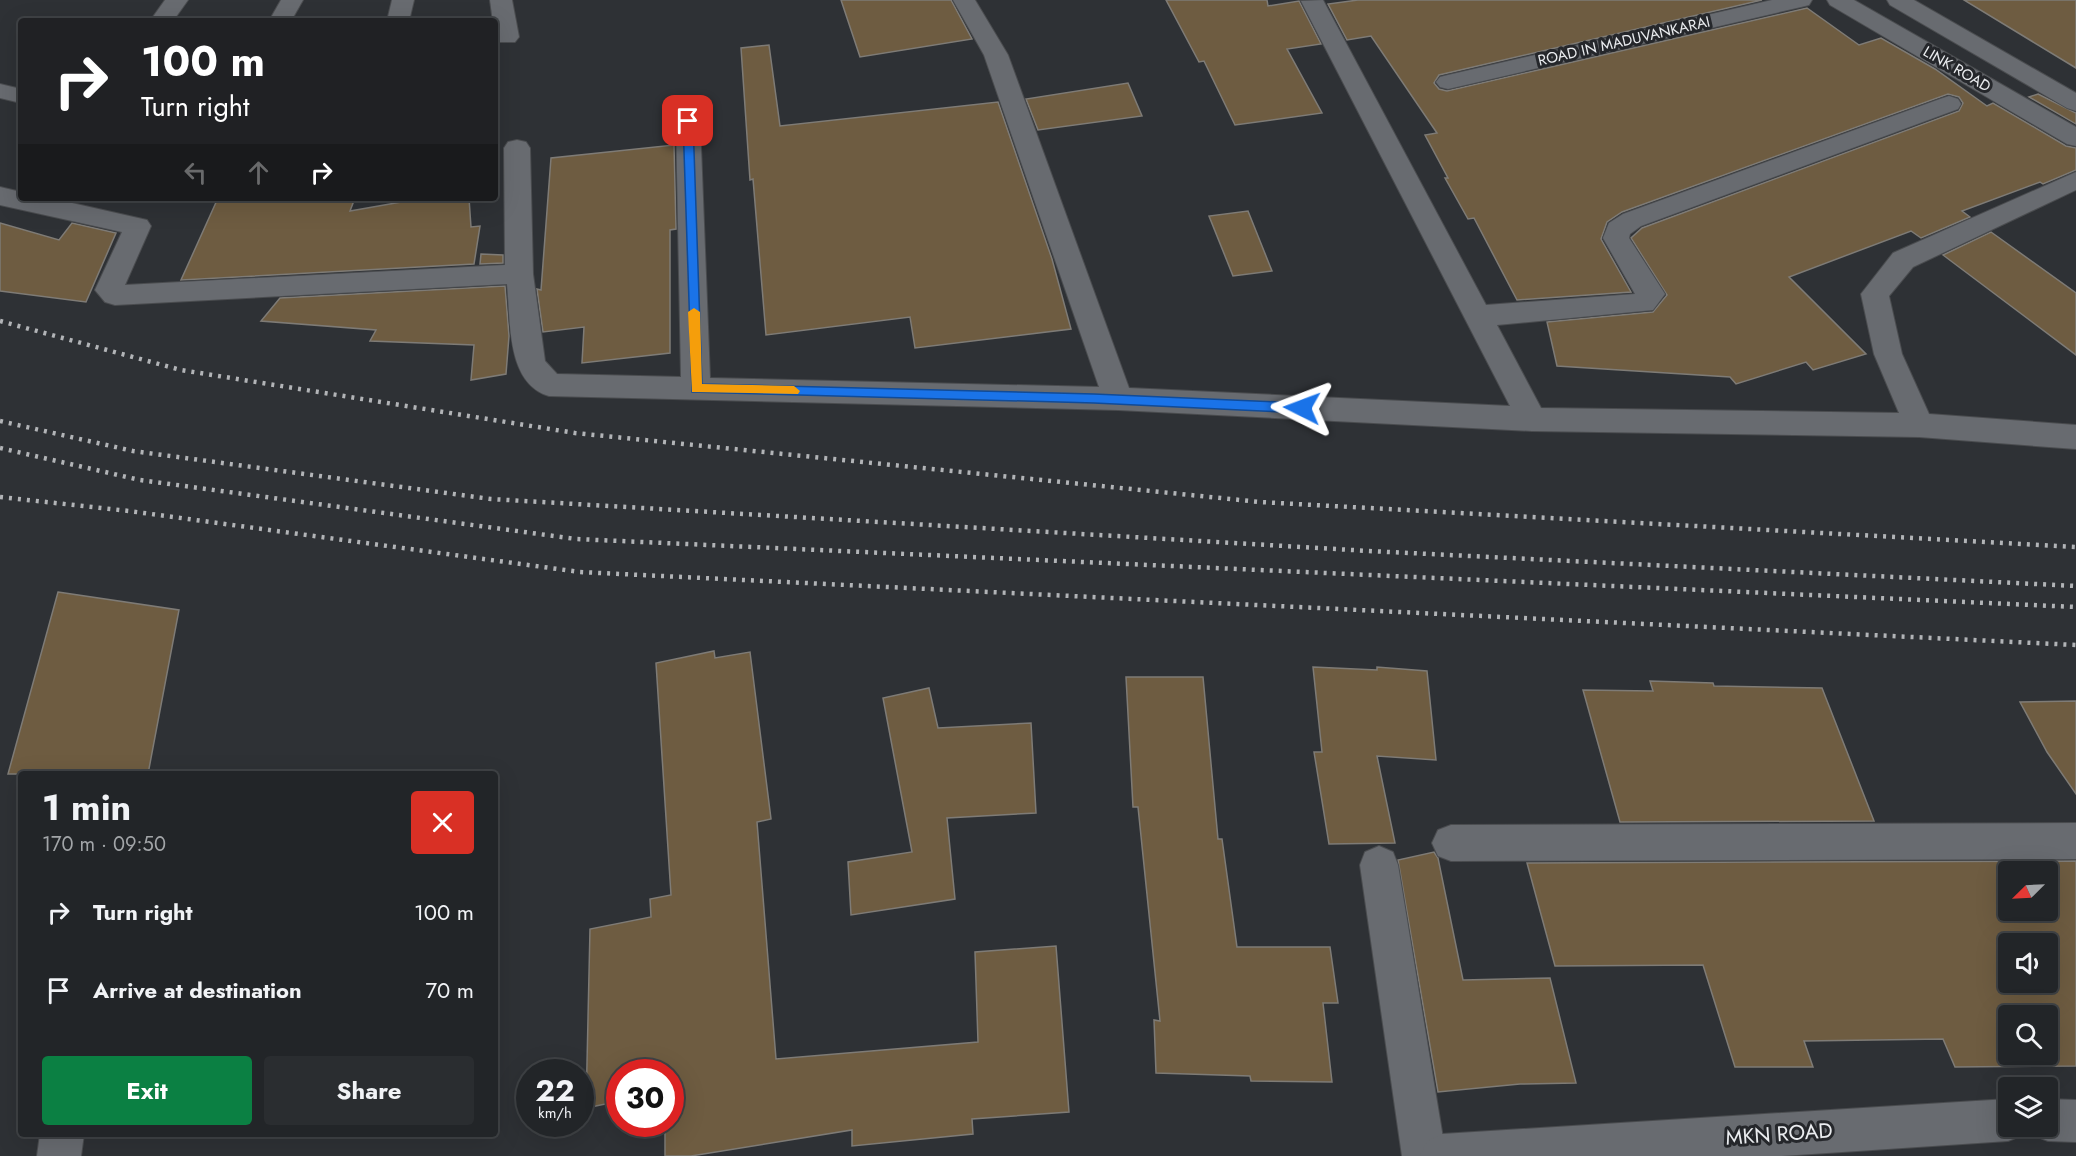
<!DOCTYPE html>
<html lang="en">
<head>
<meta charset="utf-8">
<style>
  body { margin:0; font-family:Jost,sans-serif; background:#2a2d30; color:#f1f3f6; height:100vh; display:flex; flex-direction:column; font-size:22px; white-space:nowrap }
  * { box-sizing:border-box; margin:0 }
  p { font-size:20px; color:#a2a5a8 }
  .icon { flex:none; width:33px; height:33px; fill:none; stroke:currentColor; stroke-width:2; stroke-linecap:round; stroke-linejoin:round }
  .map { position:relative; flex:1; overflow:hidden }
  .side { position:absolute; left:18px; top:771px; width:480px; height:366px; display:flex; flex-direction:column; background:#222528; border-radius:6px; box-shadow:0 6px 24px #0002,0 0 0 2px #3f4245 }
  .side>* { flex:none }
  .banner { position:absolute; left:18px; top:18px; width:480px; height:183px; border-radius:6px; box-shadow:0 6px 24px #0002,0 0 0 2px #3f4245; background:#202124; color:#fff; overflow:hidden }
  .needle { width:39px; rotate:246deg }
  .controls { position:absolute; left:1998px; top:861px; display:grid; gap:12px }
  .controls a { display:grid; place-items:center; width:60px; height:60px; border-radius:6px; background:#222528; box-shadow:0 6px 24px #0002,0 0 0 2px #3f4245; font-size:30px }
  .speed { position:absolute; left:516px; top:1059px; display:flex; gap:12px; font-size:30px; font-weight:700; text-align:center }
  .speed>* { display:grid; place-content:center; width:78px; height:78px; border-radius:50%; background:#222528; box-shadow:0 6px 24px #0002,0 0 0 2px #3f4245; line-height:1 }
  .speed small { font-size:15px; font-weight:400 }
  .speed .limit { border:9px solid #d22; background:#fff; color:#111 }
  .pin { position:absolute; display:grid; place-items:center; width:51px; height:51px; color:#fff; margin:-26px; border-radius:12px; box-shadow:0 3px 9px #0006 }
  .me { position:absolute; width:66px; margin:-33px; rotate:273deg; stroke-linejoin:round; filter:drop-shadow(0 0 4px #0008) }
  .turn { display:flex; align-items:center; gap:21px; height:126px; padding:0 24px; font-size:27px }
  .turn .icon { width:78px; height:78px; stroke-width:2.5 }
  .turn b { display:block; font-size:42px; line-height:51px }
  .lanes { display:flex; align-items:center; height:57px; padding:0 24px; background:#0003; justify-content:center; gap:30px; direction:ltr }
  .lanes .off { opacity:.35 }
  .round { display:grid; place-items:center; flex:none; width:63px; height:63px; border-radius:6px; background:#2a2d30 }
  .overview { display:flex; align-items:center; justify-content:space-between; height:102px; padding:0 24px }
  h1 { font-size:36px; font-weight:700; line-height:45px }
  .primary-button { display:flex; gap:12px; margin-top:auto; padding:12px 24px }
  .primary-button a { flex:1; height:69px; border-radius:6px; background:#0b8043; color:#fff; font-size:24px; font-weight:700; line-height:69px; text-align:center }
  .primary-button a+a { background:#2a2d30; color:#f1f3f6 }
  ul { padding:0; list-style:none }
  li { display:flex; align-items:center; gap:18px; height:78px; padding:0 24px }
  li div { flex:1 }
  li b { display:block; font-size:22px }
  li em { font-style:normal }
  .map>svg:first-child { display:block }
  .building { fill:#6e5c41; stroke:#7e7b76; stroke-width:1.5; fill-rule:evenodd }
  .lines { fill:none; stroke-linecap:round; stroke-linejoin:round }
  .minor-casing { stroke:#4a4c4f; stroke-width:2 }
  .tertiary-casing { stroke:#4a4c4f; stroke-width:2 }
  .minor { fill:#686b70; fill-rule:evenodd }
  .tertiary { fill:#686b70; fill-rule:evenodd }
  .rail { stroke:#b2b4b7; stroke-width:4.5; stroke-dasharray:3 6; stroke-linecap:butt }
  .route { fill:#1a73e8; stroke:#114b97; stroke-width:1.5 }
  .slow { fill:#f59e0b }
  .labels { text-anchor:middle; dominant-baseline:central; stroke-width:6; stroke-linejoin:round; paint-order:stroke }
  .far-street-label { font-size:15px; fill:#eaecef; stroke:#25272b }
  .near-street-label { font-size:21px; fill:#eaecef; stroke:#25272b }
</style>
</head>
<body>
<div class="map">
<svg width="2076" height="1156" viewBox="0 0 2076 1156">
  <rect width="100%" height="100%" fill="#2e3135"/>
  <g class="building">
    <path d="M841,0h110l21,39 -112,18z"/>
    <path d="M1166,0h101l1,6 31,-5 22,43 -34,5 35,64 -87,12 -31,-64 -5,1z"/>
    <path d="M1358,0h404l-323,75 -5,8 5,6 8,2 360,-83 52,37 22,-7 54,31 52,37 6,-3 73,43 10,2v22l-33,14 -3,-2 -78,29 8,6 -49,21 -10,-7 -122,46 77,77 -53,16 -7,-8 -70,22 -6,-7 -173,-11 -10,-44 106,-10 14,-17 -36,-57 11,-10 317,-117 4,-8 -4,-6 -11,-3 -326,118 -15,10 -6,17 30,53 -114,8 -43,-82 -6,1 -23,-41h3l-23,-43 12,-2 -66,-97 -24,4 -19,-36z"/>
    <path d="M1964,0h112v68z"/>
    <path d="M769,45l11,81 218,-24 54,157 19,70 -156,19 -5,-31 -144,18 -13,-156 -3,1 -9,-132z"/>
    <path d="M1128,83l14,33 -104,14 -12,-31z"/>
    <path d="M2038,94l38,19v11l-47,-27z"/>
    <path d="M674,145l2,84 -6,1v123l-88,10 2,-36 -41,5 -6,-43 4,1 10,-132z"/>
    <path d="M218,198h137l-5,13 74,-13h45l2,29 9,-1 -6,38 -293,16z"/>
    <path d="M1248,211l24,60 -39,5 -24,-60z"/>
    <path d="M0,223l59,17 13,-17 44,10 -30,69 -86,-11z"/>
    <path d="M1991,232l85,61v62l-133,-100z"/>
    <path d="M481,254l22,1v8l-23,1z"/>
    <path d="M505,286l4,50 -3,38 -35,6 3,-35 -104,-4 6,-11 -115,-9 19,-23z"/>
    <path d="M58,592l121,18 -31,164h-140z"/>
    <path d="M714,651l1,7 35,-6 21,167 -14,3 19,237 202,-17 -3,-90 81,-6 13,166 -97,7 1,15 -121,12v-16l-161,26h-26v-32h5v-52h-50v29l-34,7 4,-179 61,-12 -1,-18 21,-4 -15,-232z"/>
    <path d="M1313,667l64,3v-3l50,4 9,89 -59,-4 18,87 -66,1 -15,-92h8z"/>
    <path d="M1126,677h77l15,162h4l15,108h93l8,56h-15l9,79 -81,-1 -1,-5 -94,-3 -2,-53 6,1 -22,-214h-5z"/>
    <path d="M1650,681l63,2 1,3 108,2 52,133 -254,1 -37,-132 70,1z"/>
    <path d="M929,688l9,40 93,-5 5,90 -89,5 8,81 -104,16 -3,-53 64,-10 -29,-154z"/>
    <path d="M2076,701v93l-29,-42 -27,-50z"/>
    <path d="M1434,852l4,6 25,122 87,-2 26,105 -56,1 -82,8 -40,-232z"/>
    <path d="M2076,861v205l-121,1 -12,-28 -139,2 9,26h-78l-32,-102 -148,1 -28,-103zM2008,872h40v38h-40zM2008,944h40v38h-40zM2008,1016h40v38h-40z"/>
  </g>
  <g class="lines">
    <g class="minor-casing">
      <g id="minor">
        <path d="M165,0h23l-15,21h-23z"/>
        <path d="M281,0h22l-12,21h-22z"/>
        <path d="M392,0h22l-5,21h-22z"/>
        <path d="M490,0h22l7,37 -4,5h-16l-4,-5z"/>
        <path d="M953,0h22l33,55 121,333 381,18 -209,-405 22,-1 163,305 149,-11 -32,-56 6,-15 14,-9 317,-115 9,-3 9,3 3,5 -3,5 -317,117 -11,8 -1,4 36,56 -12,16 -156,15 44,83 358,5 -25,-59 -13,-60 32,-41 183,-81v18l-163,77 -24,29 13,58 27,60 147,11v24l-157,-12 -387,-6 -414,-21 -569,-14c-43,-13 -38,-75 -42,-112l-392,21 -10,-3 -10,-12 27,-58 -122,-27v-18l21,5v6h29l97,22 4,6 -26,59 380,-20 -1,-117 4,-6 9,-2 9,2 4,6 3,126 12,87 12,13 124,3 -5,-256 3,-5 9,-3 9,3 3,5 10,257 389,9 -115,-332z"/>
        <path d="M1772,0h40l-3,5 -8,2 -353,82 -8,-2 -4,-5 4,-5 8,-2z"/>
        <path d="M0,84l21,5v14l-21,-5z"/>
        <path d="M2076,823v36l-625,2 -13,-5 -6,-13 6,-13 13,-5z"/>
        <path d="M1379,846l14,6 5,13 48,291h-44l-42,-291 5,-13z"/>
        <path d="M40,1134h44l-3,22h-44z"/>
      </g>
    </g>
    <g class="tertiary-casing">
      <g id="tertiary">
        <path d="M1827,0h27l222,127v19l-9,-2 -237,-139z"/>
        <path d="M1887,0h27l162,93v18l-9,-3 -177,-103z"/>
        <path d="M2008,1099v27h19l-4,9 -15,6 -226,15h-362l7,-15 15,-7z"/>
        <path d="M2048,1099l28,1v42l-28,-1 -15,-6 -4,-9h19z"/>
      </g>
    </g>
    <use href="#minor" class="minor"/>
    <use href="#tertiary" class="tertiary"/>
    <g class="rail">
      <path d="M0,321l181,49 394,63 685,69 816,45"/>
      <path d="M0,421l133,30 358,48 878,52 707,35"/>
      <path d="M0,448l140,32 436,59 1500,68"/>
      <path d="M0,497l129,14 451,61 1496,73"/>
    </g>
  </g>
  <path class="route" d="M688,118l5,3 9,263 392,10 208,9 6,5 -6,5 -208,-10 -402,-11 -9,-271z"/>
  <path class="slow" d="M694,308l6,4 2,72 92,2 6,5 -2,3 -106,-2 -4,-80z"/>
  <g class="labels">
    <g class="far-street-label">
      <text transform="translate(1624 41) rotate(-13)">ROAD IN MADUVANKARAI</text>
      <text transform="translate(1957 69) rotate(30)">LINK ROAD</text>
    </g>
    <g class="near-street-label">
      <text transform="translate(1779 1134) rotate(-4)">MKN ROAD</text>
    </g>
  </g>
</svg>
<div class="controls">
<a><svg class="needle" viewBox="-14 -14 28 28"><path d="M0-13l5 13h-10z" fill="#e53935"/><path d="M0 13l5-13h-10z" fill="#a2a5a8"/></svg></a>
<a><svg class="icon" aria-label="sound" viewBox="0 0 24 24"><path d="M4 9h4l5-4v14l-5-4H4zM17 9q2 3 0 6"/></svg></a>
<a><svg class="icon" aria-label="search" viewBox="0 0 24 24"><circle cx="10" cy="10" r="6"/><path d="M15 15l6 6"/></svg></a>
<a><svg class="icon" aria-label="layers" viewBox="0 0 24 24"><path d="M12 4l9 5-9 5-9-5zM3 14l9 5 9-5"/></svg></a>
</div>
<div class="speed"><div>22<small>km/h</small></div><div class="limit">30</div></div>
<div class="pin" style="left:688px;top:121px;background:#d93025"><svg class="icon" aria-label="arrive" viewBox="0 0 24 24"><path d="M6 21V4h12l-3 4 3 4H6"/></svg></div>
<svg class="me" style="left:1302px;top:408px" viewBox="-20 -20 40 40"><path d="M0-17L14 15 0 8-14 15z" fill="#1a73e8" stroke="#fff" stroke-width="4"/></svg>
<div class="banner">
<div class="turn"><svg class="icon" aria-label="right" viewBox="0 0 24 24"><path d="M7 20v-9h11M14 6l5 5-5 5"/></svg><div><b>100 m</b>Turn right</div></div>
<div class="lanes"><svg class="icon off" aria-label="left" viewBox="0 0 24 24"><path d="M17 20v-9H6M10 6l-5 5 5 5"/></svg><svg class="icon off" aria-label="ahead" viewBox="0 0 24 24"><path d="M12 20V5M6 11l6-6 6 6"/></svg><svg class="icon" aria-label="right" viewBox="0 0 24 24"><path d="M7 20v-9h11M14 6l5 5-5 5"/></svg></div>
</div>
<section class="side">
<div class="overview"><div><h1>1 min</h1><p>170 m · 09:50</p></div><a class="round" style="background:#d93025;color:#fff"><svg class="icon" aria-label="close" viewBox="0 0 24 24"><path d="M6 6l12 12M18 6L6 18"/></svg></a></div>
<ul>
<li><svg class="icon" aria-label="right" viewBox="0 0 24 24"><path d="M7 20v-9h11M14 6l5 5-5 5"/></svg><div><b>Turn right</b></div><em>100 m</em></li>
<li><svg class="icon" aria-label="arrive" viewBox="0 0 24 24"><path d="M6 21V4h12l-3 4 3 4H6"/></svg><div><b>Arrive at destination</b></div><em>70 m</em></li>
</ul>
<div class="primary-button"><a>Exit</a><a>Share</a></div>
</section>
</div>
</body>
</html>
